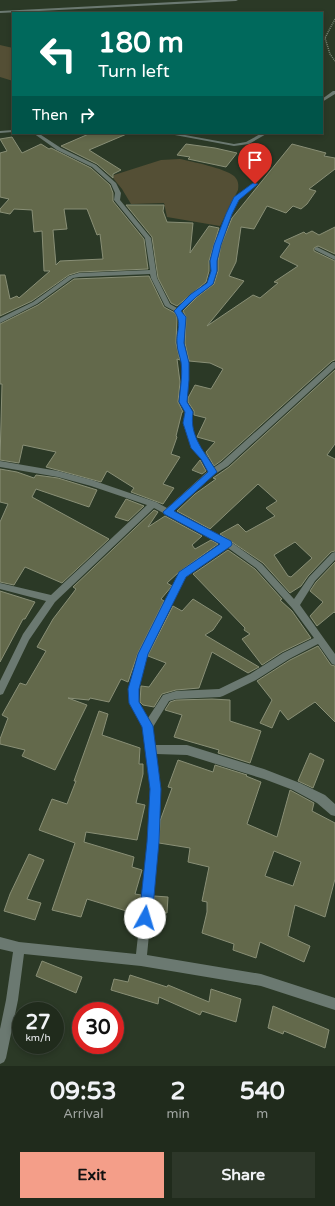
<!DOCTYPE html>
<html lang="en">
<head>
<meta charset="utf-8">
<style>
  body { margin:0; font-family:"Varela Round",sans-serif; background:#2d3729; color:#f1f3f6; height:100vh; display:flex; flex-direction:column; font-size:15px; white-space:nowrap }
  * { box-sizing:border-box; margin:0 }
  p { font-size:13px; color:#a2a7a3 }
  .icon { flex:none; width:22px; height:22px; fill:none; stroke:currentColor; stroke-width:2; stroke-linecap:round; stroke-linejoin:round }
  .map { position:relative; height:1066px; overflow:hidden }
  .drawer { display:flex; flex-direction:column; background:#202b1c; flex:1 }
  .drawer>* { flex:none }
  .banner { position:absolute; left:12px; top:12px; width:311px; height:122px; border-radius:0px; box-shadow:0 2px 6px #0003,0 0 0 1px #3d473b; background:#00695c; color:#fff; overflow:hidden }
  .speed { position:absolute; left:12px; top:1002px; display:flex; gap:8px; font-size:20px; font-weight:700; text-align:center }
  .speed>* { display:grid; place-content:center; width:52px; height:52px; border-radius:50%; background:#202b1c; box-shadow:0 2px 6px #0003,0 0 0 1px #3d473b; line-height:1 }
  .speed small { font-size:10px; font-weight:400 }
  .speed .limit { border:6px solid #d22; background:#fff; color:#111 }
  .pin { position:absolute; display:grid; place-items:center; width:34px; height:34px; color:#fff; margin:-41px -17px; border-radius:50% 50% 50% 0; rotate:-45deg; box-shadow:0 0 4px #0007 }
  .pin .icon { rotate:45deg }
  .me { position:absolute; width:44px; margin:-22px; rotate:6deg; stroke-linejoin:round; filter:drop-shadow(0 0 3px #0008) }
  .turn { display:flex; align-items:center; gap:14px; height:84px; padding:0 20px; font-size:18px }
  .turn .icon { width:52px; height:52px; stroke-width:2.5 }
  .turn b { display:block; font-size:28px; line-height:34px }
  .then { display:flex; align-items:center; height:38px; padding:0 20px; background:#0003; gap:8px; font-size:15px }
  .eta { display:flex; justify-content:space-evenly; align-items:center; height:68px; text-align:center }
  .eta b { font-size:24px; font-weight:700; line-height:28px }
  .action { display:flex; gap:8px; margin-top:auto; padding:8px 20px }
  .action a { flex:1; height:46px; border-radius:0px; background:#f49e89; color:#111; font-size:16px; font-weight:700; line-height:46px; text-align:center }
  .action a+a { background:#2d3729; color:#f1f3f6 }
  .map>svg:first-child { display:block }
  .green { fill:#544f35 }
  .building { fill:#63694b; stroke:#898f76; fill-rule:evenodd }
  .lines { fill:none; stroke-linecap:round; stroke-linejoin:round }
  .path { stroke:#7a8676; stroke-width:1.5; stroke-dasharray:1 1; stroke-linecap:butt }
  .service { fill:#6b7971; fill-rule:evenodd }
  .minor { fill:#6b7971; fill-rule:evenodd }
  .route { fill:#1a73e8; stroke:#114b97 }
</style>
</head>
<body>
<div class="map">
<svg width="335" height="1066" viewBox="0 0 335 1066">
  <rect width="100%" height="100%" fill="#2b3926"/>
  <g class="green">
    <path d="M0,45l13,3v33l-13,-4z"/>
    <path d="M180,159c13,3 44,9 54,17 4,4 5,8 4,14l-18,36 -53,-9 -3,-14 -33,1 -9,-15 -9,-11 1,-3 47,-15z"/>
  </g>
  <g class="building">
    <path d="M91,133h38l-40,17 32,20 -8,4v4l-16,-14 -36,-18z"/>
    <path d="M12,137l10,16 19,-9 8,5 2,-1 40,20 19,17 3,8v8l31,38 4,30 -69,3 -10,3 -37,26 -32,15v-41h5l5,24 7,-3 2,2 31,-27h-6l-2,-40 -8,1 -2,-22 -18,-1 -4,5 -10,-2v-3l9,-10 -9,-2v-44l7,-2 -7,-12zM64,209h23l10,26 3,-1 3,25 -43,2 -4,4 -3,-35 14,-1z"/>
    <path d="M186,144l29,4 22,5 -11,14 -38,-8 2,-2 -13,-2z"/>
    <path d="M292,144l34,9 -2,3 11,2v11l-26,20 7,2 -9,13 -6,5 -8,-3 -7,7 -19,-7 -13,23 -13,-2 -5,35 -7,14 15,5 -37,45 46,-31 7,3 18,-15 -4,-1 24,-16 -18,-9 10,-13 -6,-3 20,-9 2,2 6,-3 7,4 16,-8v27l-17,-8 -4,2v3l21,10v99l-3,1 -111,100 -7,5 -8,-14 9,-10 -18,-5 9,-19 -12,-3v-4l-6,-9v-4l7,-13 16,4 12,-20 -13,-6 -21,-2 -4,-18 1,-26 -3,-6 14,-14 17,-13 4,-13v-10l3,-16 11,-27z"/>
    <path d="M126,205h38l-1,6 4,11 26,1 -3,30 19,-27 10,2 -10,33v10l-3,11 -29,24 -6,-3 -13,-25 -6,-41z"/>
    <path d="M149,276l15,31 11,6 2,4 -1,26 4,17 -3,-1 3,23 -2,20 5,10h-1l-6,24 1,1 -6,17 9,3 -17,27 11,4 -11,16 -32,-12 3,-4 -27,-17 -6,11 -55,-15 10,-15 -33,-7 -4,18 -19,-3 2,-76h-2v-60l38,-19 36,-26z"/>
    <path d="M335,370v74l-8,11 8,4v92l-4,1 -23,24 -7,10 -11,7 -27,-30 -43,-29 18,-10 8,8 29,-16 -9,-8 11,-7 -19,-17 -48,45 -33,-18 18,-17 21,-15 -3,-1 16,-11zM295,542l17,16 -21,19 -3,-1 -14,-21z"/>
    <path d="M200,460l6,11 -4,3 -10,-4z"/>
    <path d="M0,469l17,3 17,6 2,-3 22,3 39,12 -8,17 -53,-18 -4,8 77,42 -47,44 -37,-16 -11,18 -14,-3v-60l8,-18 -8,-2z"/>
    <path d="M126,499l18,7 -16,15 -13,-4z"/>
    <path d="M154,510l4,2 -10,15 17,-11 37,20 -10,9 3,4 16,-9 7,4 -39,28 -12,11 5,3 -11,13 3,2 -26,52 -10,29 -7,-3 -12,23 -19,-4 -1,2 -21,-2 19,7 -32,65 -33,-14 3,-6 -25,-6v-5l8,-21 -6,-3 18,-32 6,2 20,-34 -9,-4 16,-28 23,-30 -3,-2z"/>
    <path d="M228,550l27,19 27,30 -2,1 12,11 19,27 -29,14 -20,13 -20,-26 8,-5 -6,-4 1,-2 -52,-54z"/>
    <path d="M335,562v51l-1,-1 -17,14 -7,-10 13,-14 -13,-11 6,-9z"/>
    <path d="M0,591l35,11 -10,17h-2l-23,43z"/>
    <path d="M193,599l29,18 -9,13 -8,5 54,32 -11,6 -36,-21 -13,36 -23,2 -14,4 -8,13 -11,-2 -3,-3 1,-16 8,1 17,-24 -18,-7v-1l25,-49 9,5z"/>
    <path d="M318,646l13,19 4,1v56l-20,-20 -27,18 -8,-10 -8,18 -12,-5 12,-23 -15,-19 33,-21z"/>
    <path d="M212,699l18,1v21l31,10 -11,32 -32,-10 1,-3 -45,-13 8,-22 -17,-5 5,-8 6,-2z"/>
    <path d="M99,711l9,3 -6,21 38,13 -1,16h4v10l-7,29 9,2 -8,35 -51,-8 -2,10 50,15 -2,10 10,3 -7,24 6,1 -2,16 -5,-1 -1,3 -46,-14 -6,18 -29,-7 23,-67 -36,-13 13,-31 15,5 9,-23h-2z"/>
    <path d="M310,753l14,7 -11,28 -15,-7z"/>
    <path d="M178,760l35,12 2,-7 32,10 -1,1 15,6 -14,42 30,13 13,-47 24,13 -2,8 23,12v56l-10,38 -30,-12 -7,31 22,10 -6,16 -44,-20 -4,16 -23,-8 1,-6 -32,-11 5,-21v-10l-5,-1 7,-34 -21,-5 2,-14 -31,-5 1,-22 12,-33 -4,-1zM274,851l27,11 -8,24 -28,-10z"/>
    <path d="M29,854l15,6 -17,39 14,4 -6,17 -31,-9 6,-17z"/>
    <path d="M154,896l14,1 -1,16 -14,-1z"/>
    <path d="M42,961l40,16 -6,16 -40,-17z"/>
    <path d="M130,975l37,12 1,-2 41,17 2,-13 30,10 -5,23 -34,-11 -2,4 -41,-18 -1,7 -47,-14 3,-11 14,3z"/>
    <path d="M273,1006l56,24 -4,18 -41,-17 -1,3 -15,-6z"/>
  </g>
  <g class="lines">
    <path class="path" d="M335,19l-10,19 5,16 5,7"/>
    <path class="service" d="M213,0h25l-2,1 -236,12v-2z"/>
    <g class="minor">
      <path d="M333,91h2v3l-13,8v-3z"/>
      <path d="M13,130v2l-13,1v-2z"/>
      <path d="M33,133h5l23,15 35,17 20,18 5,10 -1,7 31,38 6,40 13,26 7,4 15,-14 15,-11 4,-12 -1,-10 4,-16 12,-31 8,-16 19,-15 5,1 -20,16 -6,14 -12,31 -4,16 1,10 -4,13 -17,12 -15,15 4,6 -2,26 5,20 -2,39 7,10 -2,11 7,24 9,8 6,13 9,-6 111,-100h2v6l-107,98 -13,8 -41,37 57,31 31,22 32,35 15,-22 23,-24 3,-1v8l-20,21 -15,24 35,49v11l-3,-1 -14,-20 -29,15 -33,21 -33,16 -3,1 -44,2 -7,2 -16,26 2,18h32l77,24 36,14 25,12 10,9v12l-4,-1 -14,-12 -24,-13 -29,-11 -77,-24 -31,-1 4,35 -2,54 -11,112 114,19 74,24v12l-74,-24 -120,-20 -117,-12 -6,46 -12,58 -2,4 -4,2v-35l6,-29 7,-48 -13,-3v-12l19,5 117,12 12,-111 2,-54 -7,-62 -14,-24v-14l10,-35 41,-81 41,-29 -67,-36 -99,94 -26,38 -26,54 -3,1v-14l23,-47 23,-33 -46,-12v-6l51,12 96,-90 -56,-19 -33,-9 -58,-10v-6l58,10 34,9 64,22 11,6 41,-37 -7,-12 -10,-11 -8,-25 2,-11 -5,-10 2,-39 -5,-20 2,-26 -3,-5 -11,-6 -14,-28 -1,-4 -71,3 -6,1 -36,26 -37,19v-5l33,-16 36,-26 10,-3 71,-3 -5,-32 -31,-38 1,-7 -4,-9 -19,-17 -35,-17zM228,548l28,20 36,40 22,30 -31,15 -33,21 -31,15 -43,2 -13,4 -15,23 -9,-16v-13l8,-35 39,-77z"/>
      <path d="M164,133h10l60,11 12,-2 16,-9h6l-19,11 -15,2z"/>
      <path d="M317,247l18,9v4l-20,-10v-2z"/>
    </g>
  </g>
  <path class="route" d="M253,183l5,1 -19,16 -7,14 -11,31 -4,16v10l-4,13 -17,13 -15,14 5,6 -2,26 5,20v17l-2,22 6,10c-4,25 12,40 24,60l-43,39 57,30 1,3 -1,2 -45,31 -38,77 -9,35v13l14,24 8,63 -2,53 -7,76 -2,5 -5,2 -4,-2 -2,-5 8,-76 3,-53 -8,-62 -13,-24 -1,-14 10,-35 41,-82 41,-28 -56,-30 -1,-2 45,-40 -7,-13 -10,-11 -8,-25 2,-11 -6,-10c1,-13 4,-27 2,-40 -1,-6 -4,-12 -4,-19 -1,-13 6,-19 -3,-32l17,-17 16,-11 4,-12 -1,-10 4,-16 12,-31 8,-17z"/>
</svg>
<div class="speed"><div>27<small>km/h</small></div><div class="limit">30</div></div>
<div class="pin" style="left:255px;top:184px;background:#d93025"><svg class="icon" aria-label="arrive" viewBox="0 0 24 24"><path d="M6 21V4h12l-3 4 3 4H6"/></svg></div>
<svg class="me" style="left:145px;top:918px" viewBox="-20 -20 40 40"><circle r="19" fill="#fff"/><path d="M0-13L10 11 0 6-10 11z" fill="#1a73e8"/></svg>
<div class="banner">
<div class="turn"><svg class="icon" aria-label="left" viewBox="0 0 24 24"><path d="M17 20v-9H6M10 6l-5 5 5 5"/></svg><div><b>180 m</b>Turn left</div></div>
<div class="then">Then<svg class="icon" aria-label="right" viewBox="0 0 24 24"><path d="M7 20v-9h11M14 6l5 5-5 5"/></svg></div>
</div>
</div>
<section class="drawer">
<div class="eta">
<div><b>09:53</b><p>Arrival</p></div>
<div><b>2</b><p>min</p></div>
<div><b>540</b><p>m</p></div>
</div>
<div class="action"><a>Exit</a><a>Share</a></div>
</section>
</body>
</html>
